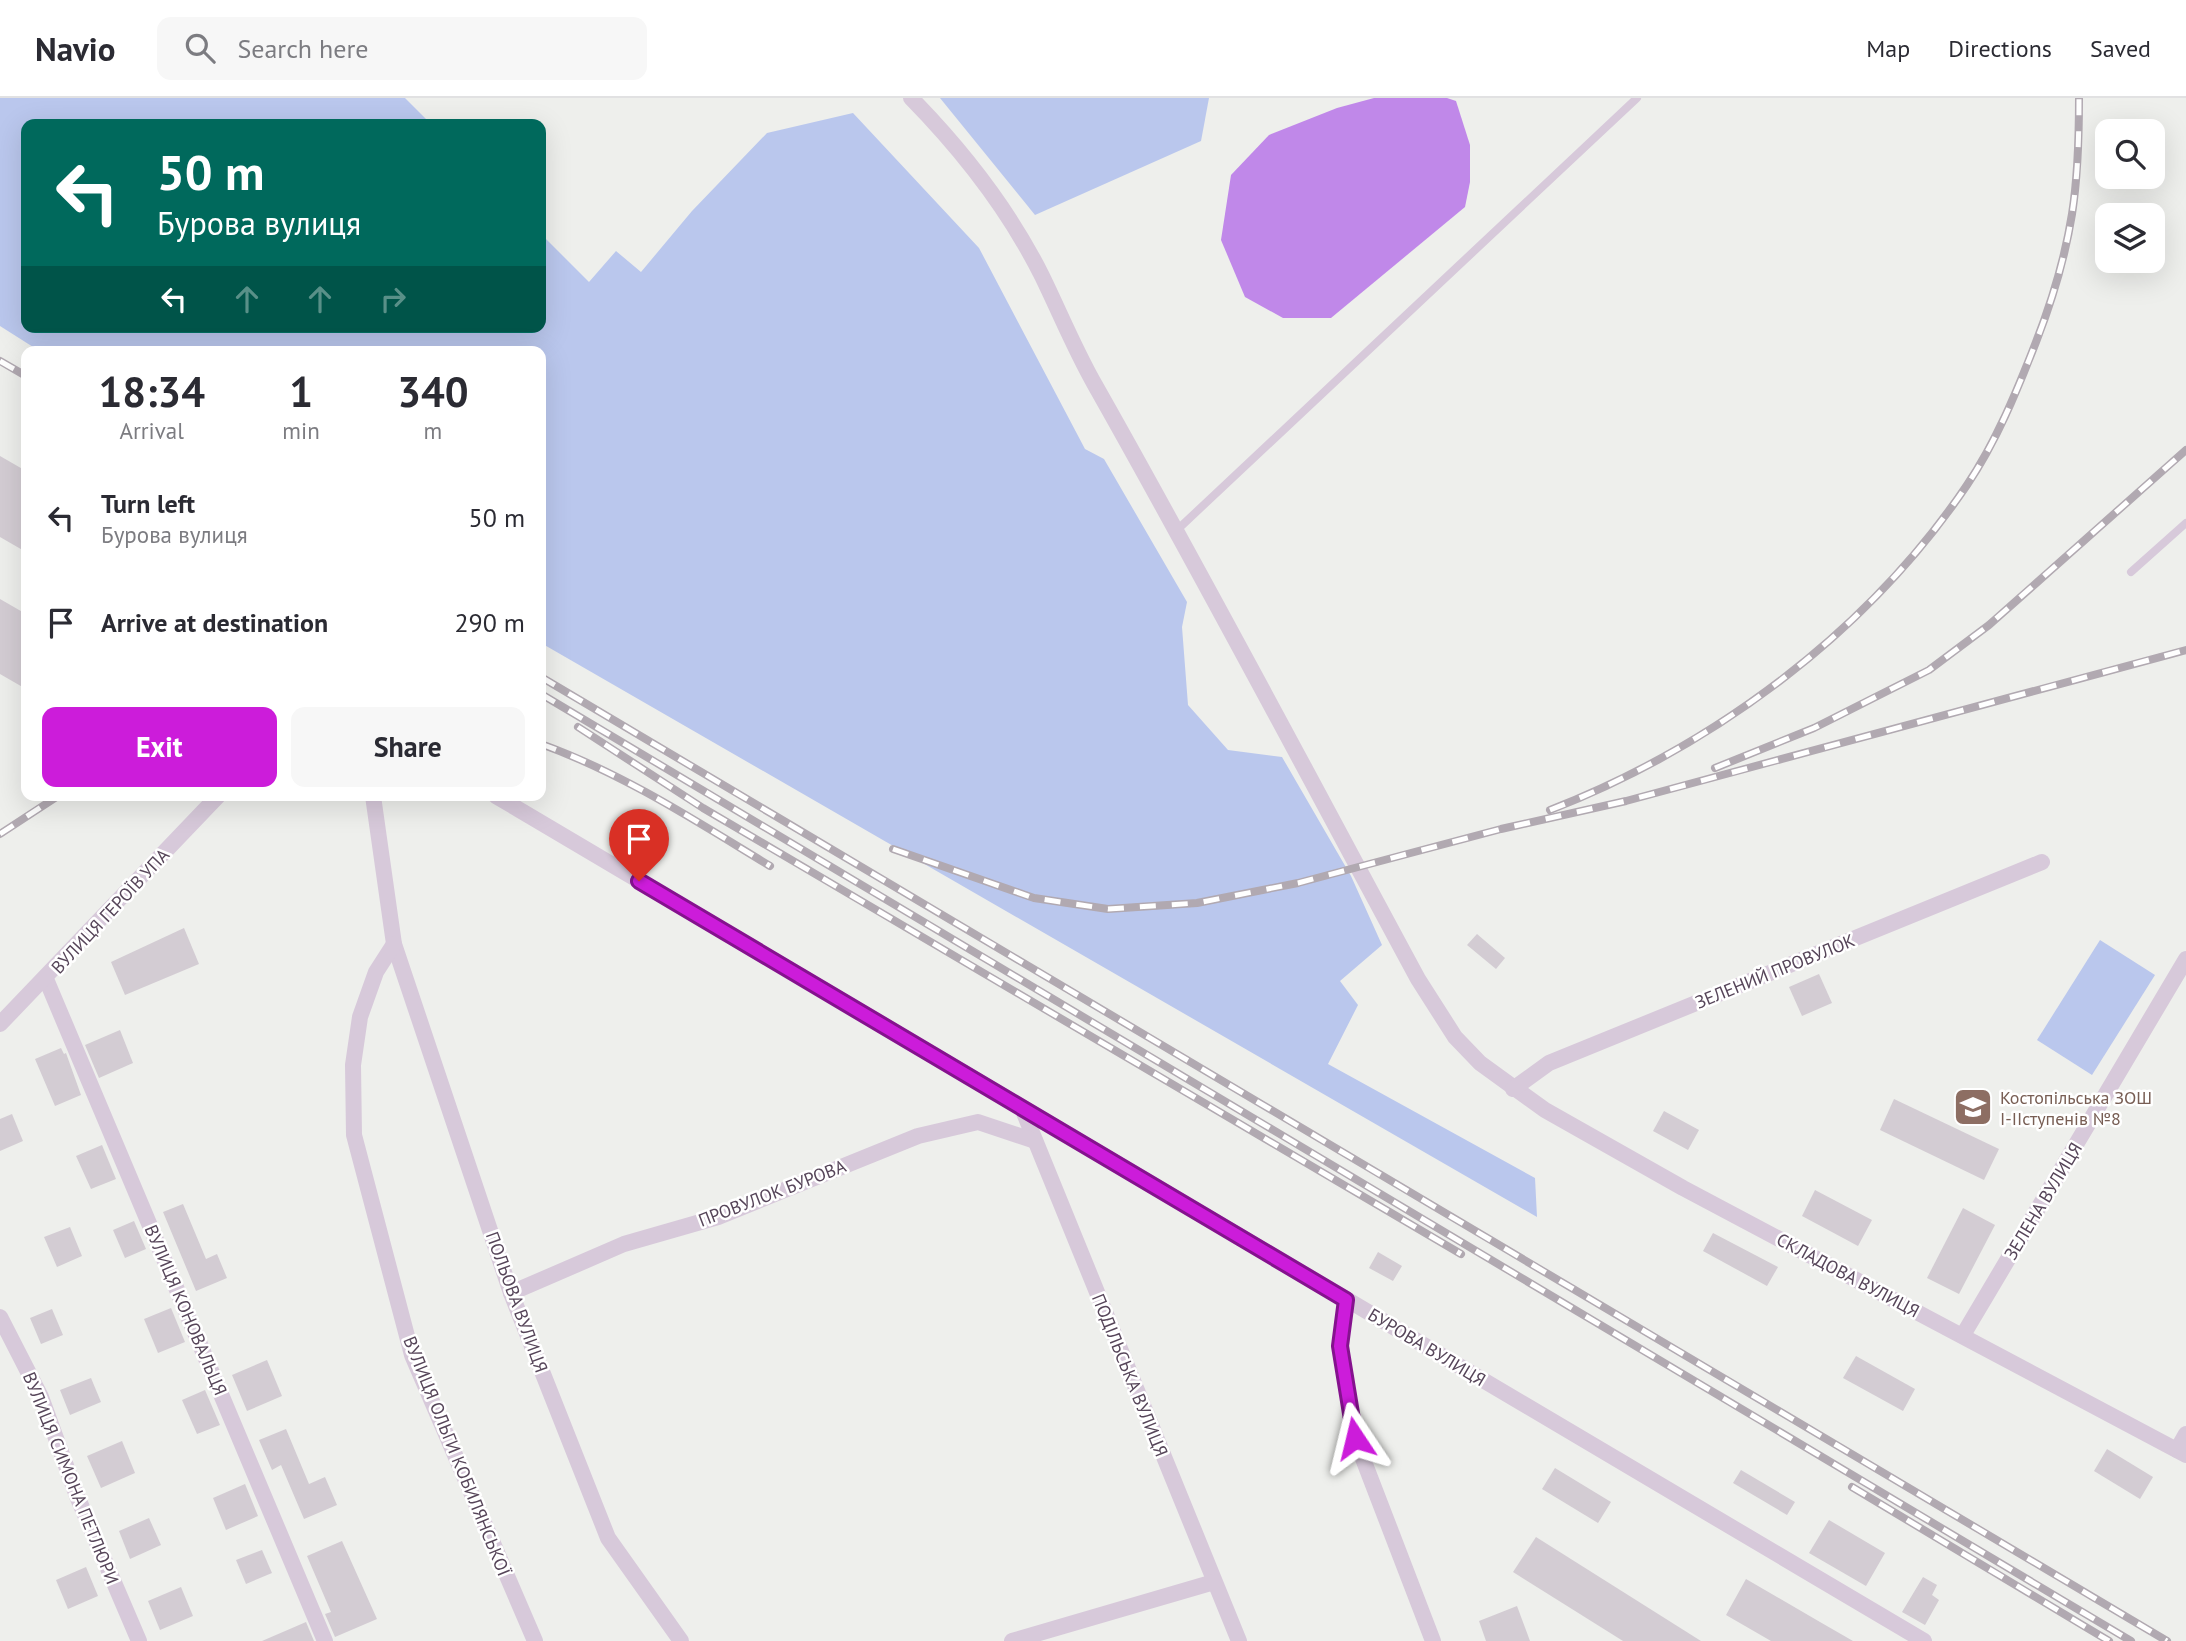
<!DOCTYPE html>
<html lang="en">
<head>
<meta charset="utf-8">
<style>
  body { margin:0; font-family:"PT Sans",sans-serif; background:#f7f7f7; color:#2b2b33; height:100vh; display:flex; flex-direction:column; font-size:26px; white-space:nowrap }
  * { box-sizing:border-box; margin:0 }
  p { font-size:23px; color:#7c7c81 }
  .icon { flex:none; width:38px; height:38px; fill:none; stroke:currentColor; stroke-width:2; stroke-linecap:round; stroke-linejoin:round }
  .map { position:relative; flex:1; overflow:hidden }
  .details { position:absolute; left:21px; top:248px; width:525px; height:455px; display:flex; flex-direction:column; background:#fff; border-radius:14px; box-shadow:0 7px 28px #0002 }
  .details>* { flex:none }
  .guide { position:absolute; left:21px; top:21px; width:525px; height:214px; border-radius:14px; box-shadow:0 7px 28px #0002; background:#00695c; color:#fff; overflow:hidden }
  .tools { position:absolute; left:2095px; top:21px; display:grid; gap:14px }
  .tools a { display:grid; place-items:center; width:70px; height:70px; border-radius:14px; background:#fff; box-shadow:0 7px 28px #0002; font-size:35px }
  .pin { position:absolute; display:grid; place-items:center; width:60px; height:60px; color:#fff; margin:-72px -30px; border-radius:50% 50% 50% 0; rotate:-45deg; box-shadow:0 0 7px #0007 }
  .pin .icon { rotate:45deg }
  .me { position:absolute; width:77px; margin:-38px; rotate:350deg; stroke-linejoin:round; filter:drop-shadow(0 0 5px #0008) }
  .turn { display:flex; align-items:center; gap:24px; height:147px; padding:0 21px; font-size:32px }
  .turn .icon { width:91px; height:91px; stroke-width:2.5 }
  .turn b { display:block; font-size:49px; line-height:60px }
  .lanes { display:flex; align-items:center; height:66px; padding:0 21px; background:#0003; justify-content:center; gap:35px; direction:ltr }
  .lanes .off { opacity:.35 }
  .eta { display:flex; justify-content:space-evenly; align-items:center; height:119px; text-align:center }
  .eta b { font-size:42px; font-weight:700; line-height:49px }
  .cta { display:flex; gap:14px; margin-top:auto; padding:14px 21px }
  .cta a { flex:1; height:80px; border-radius:14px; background:#cc1cda; color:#fff; font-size:28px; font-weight:700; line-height:80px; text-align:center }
  .cta a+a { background:#f7f7f7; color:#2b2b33 }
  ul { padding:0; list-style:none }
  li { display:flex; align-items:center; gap:21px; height:105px; padding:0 21px }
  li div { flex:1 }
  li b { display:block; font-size:26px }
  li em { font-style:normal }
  header { display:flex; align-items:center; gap:42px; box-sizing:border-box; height:98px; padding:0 35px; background:#fff; border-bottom:2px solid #e1e1e2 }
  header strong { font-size:33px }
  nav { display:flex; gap:38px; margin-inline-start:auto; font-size:24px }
  .search { width:490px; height:63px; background:#f7f7f7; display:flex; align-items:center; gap:18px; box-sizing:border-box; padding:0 24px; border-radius:14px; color:#7c7c81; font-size:26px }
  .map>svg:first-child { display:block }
  .green { fill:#bac7ed }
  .water { fill:#c088e9 }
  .building { fill:#d3ccd3 }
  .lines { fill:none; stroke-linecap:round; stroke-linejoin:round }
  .service { stroke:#d7c9da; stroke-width:8 }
  .minor { stroke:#d7c9da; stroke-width:16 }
  .rail-casing { stroke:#b1a9b1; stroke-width:8 }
  .rail { stroke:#fff; stroke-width:5; stroke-dasharray:16; stroke-linecap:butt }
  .route-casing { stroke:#85128e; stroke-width:18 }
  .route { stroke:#cc1cda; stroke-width:12 }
  .labels { text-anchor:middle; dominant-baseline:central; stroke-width:5; stroke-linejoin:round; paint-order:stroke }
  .street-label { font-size:18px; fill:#564559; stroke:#fff }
  .education-label { font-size:18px; fill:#785e54; stroke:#fff; text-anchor:start }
</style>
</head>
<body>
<header>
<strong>Navio</strong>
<div class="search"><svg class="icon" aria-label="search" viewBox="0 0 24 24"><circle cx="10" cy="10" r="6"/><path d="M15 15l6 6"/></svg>Search here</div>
<nav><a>Map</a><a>Directions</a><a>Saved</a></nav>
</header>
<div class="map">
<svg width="2186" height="1543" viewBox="0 0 2186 1543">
  <rect width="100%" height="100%" fill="#eeefec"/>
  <g class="green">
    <path d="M0,0h405l26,26h-405v203h515v-93l48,48 27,-31 25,21 51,-61 75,-78 86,-20 126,135 106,201 19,10 83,143 -5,25 6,78 40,45 54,7 69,119 31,69 -42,36 18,24 -30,59 207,114 2,39 -996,-574v-291h-500l-41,-26z"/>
    <path d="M940,0h269l-8,43 -166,74z"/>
    <path d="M2100,842l55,35 -63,100 -55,-35z"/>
  </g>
  <path class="water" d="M1374,0h73l9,3 14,44v37l-5,25 -134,111h-48l-38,-21 -24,-57 10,-65 38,-40 68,-27z"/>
  <g class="building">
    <path d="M0,358l26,15v81l-26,-15z"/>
    <path d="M0,501l26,15v75l-26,-15z"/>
    <path d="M184,830l15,36 -74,31 -14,-33z"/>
    <path d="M1477,836l28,24 -9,11 -29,-24z"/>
    <path d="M1819,876l13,29 -30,13 -13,-29z"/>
    <path d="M120,932l13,33 -34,15 -14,-33z"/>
    <path d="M61,950l3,6 2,-1 15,42 -26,11 -20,-47z"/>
    <path d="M1894,1001l105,50 -15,31 -104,-50z"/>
    <path d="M1664,1013l35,19 -11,20 -35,-19z"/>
    <path d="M12,1016l11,27 -23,10v-32z"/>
    <path d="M102,1047l14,34 -25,10 -15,-33z"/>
    <path d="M1815,1092l57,30 -14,26 -56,-30z"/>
    <path d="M183,1106l23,55 11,-5 10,24 -31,13 -33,-79z"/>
    <path d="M1963,1110l32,17 -36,69 -32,-16z"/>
    <path d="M134,1123l12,28 -21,9 -12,-28z"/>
    <path d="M70,1129l12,29 -25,11 -13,-30z"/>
    <path d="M1713,1135l65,34 -11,19 -64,-35z"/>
    <path d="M1378,1154l24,14 -9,15 -24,-13z"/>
    <path d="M171,1210l14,34 -27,11 -14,-34z"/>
    <path d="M52,1211l11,26 -22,9 -11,-26z"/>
    <path d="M1856,1258l59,33 -12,22 -60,-33z"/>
    <path d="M267,1262l15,36 -35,15 -15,-36z"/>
    <path d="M91,1280l10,24 -31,13 -10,-25z"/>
    <path d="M205,1292l15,35 -23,9 -15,-34z"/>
    <path d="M286,1331l23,55 16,-7 12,28 -33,14 -23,-54 -9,5 -13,-30z"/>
    <path d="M122,1343l13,32 -34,15 -14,-32z"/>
    <path d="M2107,1351l46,28 -13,22 -46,-28z"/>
    <path d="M1555,1370l56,34 -13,21 -56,-34z"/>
    <path d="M1741,1372l54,32 -8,13 -54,-32z"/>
    <path d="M245,1386l13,32 -32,14 -13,-32z"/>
    <path d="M149,1420l12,27 -31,14 -11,-28z"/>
    <path d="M1829,1422l56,33 -19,33 -57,-33z"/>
    <path d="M1536,1439l165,104h-78l-110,-69z"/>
    <path d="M342,1443l35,78 -42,18 -10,-23 6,-2 -24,-56z"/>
    <path d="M262,1452l10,23 -26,11 -10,-24z"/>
    <path d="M86,1469l12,29 -30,13 -12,-29z"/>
    <path d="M1923,1479l14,8 -5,10 7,5 -14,25 -23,-13z"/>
    <path d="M1746,1481l74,43 33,19h-82l-45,-26z"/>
    <path d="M181,1489l12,29 -33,14 -12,-29z"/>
    <path d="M1517,1508l13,35h-44l-7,-20z"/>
    <path d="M306,1524l8,19h-52z"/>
  </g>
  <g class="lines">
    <g class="service">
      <path d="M1177,432l460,-432"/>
      <path d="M2131,474l55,-49"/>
    </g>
    <g class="minor">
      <path d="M911,0c51,52 98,112 131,178 18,37 33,74 53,109 111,196 216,396 323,594l37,58 25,26 65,47 138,78 503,267"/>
      <path d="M373,698l21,148 117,349 97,245 73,103"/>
      <path d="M496,698l1428,845"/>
      <path d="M394,846l-18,28 -16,45 -7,48 1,70 58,220 123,286"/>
      <path d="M46,881l279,662"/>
      <path d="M0,926l218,-228"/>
      <path d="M1513,991l36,-26 493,-201"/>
      <path d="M1022,1010l217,533"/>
      <path d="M511,1195l113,-49 94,-27 200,-81 60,-14 57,19"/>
      <path d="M1346,1202l-6,46 15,92 78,203"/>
      <path d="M0,1219l41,80 36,99 62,145"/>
      <path d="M1963,1237l223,-376"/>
      <path d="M2177,1352l9,-16"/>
      <path d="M1012,1543l202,-59"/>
    </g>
    <g class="rail-casing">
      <g id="rail">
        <path d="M0,263l26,15"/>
        <path d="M541,579l1626,964"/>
        <path d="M541,596l1590,947"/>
        <path d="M578,629l125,81 758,446"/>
        <path d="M541,646c81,29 155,77 229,122"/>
        <path d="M1715,670l99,-40 115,-58 60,-45 197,-175"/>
        <path d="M1550,712c164,-64 318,-178 417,-325 29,-43 50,-94 69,-143 16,-41 29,-84 36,-128 6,-38 7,-77 7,-116"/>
        <path d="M0,736l58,-38"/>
        <path d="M893,751l141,49 74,11 89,-6 101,-20 203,-54 125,-28 560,-151"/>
        <path d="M1852,1389l257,154"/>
      </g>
    </g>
    <use href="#rail" class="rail"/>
  </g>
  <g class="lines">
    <g class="route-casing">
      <path id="route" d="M639,783l707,419 -6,46 15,92"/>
    </g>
    <use href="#route" class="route"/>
  </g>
  <defs>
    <g id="school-square" transform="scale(2.0125)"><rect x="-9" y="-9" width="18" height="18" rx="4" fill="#8d6e63" stroke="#fff"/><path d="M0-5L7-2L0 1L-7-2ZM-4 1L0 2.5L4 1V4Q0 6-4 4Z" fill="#fff"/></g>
  </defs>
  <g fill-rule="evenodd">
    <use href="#school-square" x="1973" y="1009"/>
  </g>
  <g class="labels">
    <g class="street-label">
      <text transform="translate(110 813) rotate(-47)">ВУЛИЦЯ ГЕРОЇВ УПА</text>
      <text transform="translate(1775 873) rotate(-22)">ЗЕЛЕНИЙ ПРОВУЛОК</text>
      <text transform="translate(772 1095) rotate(-21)">ПРОВУЛОК БУРОВА</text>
      <text transform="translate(2043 1103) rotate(-59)">ЗЕЛЕНА ВУЛИЦЯ</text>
      <text transform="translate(1848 1177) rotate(28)">СКЛАДОВА ВУЛИЦЯ</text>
      <text transform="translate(517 1204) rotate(70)">ПОЛЬОВА ВУЛИЦЯ</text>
      <text transform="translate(186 1212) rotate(67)">ВУЛИЦЯ КОНОВАЛЬЦЯ</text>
      <text transform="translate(1427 1249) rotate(31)">БУРОВА ВУЛИЦЯ</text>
      <text transform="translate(1130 1277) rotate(68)">ПОДІЛЬСЬКА ВУЛИЦЯ</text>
      <text transform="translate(457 1358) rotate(68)">ВУЛИЦЯ ОЛЬГИ КОБИЛЯНСЬКОЇ</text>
      <text transform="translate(71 1380) rotate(68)">ВУЛИЦЯ СИМОНА ПЕТЛЮРИ</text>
    </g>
    <g class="education-label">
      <text x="2000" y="999">Костопільська ЗОШ<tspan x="2000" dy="21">І-ІІступенів №8</tspan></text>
    </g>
  </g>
</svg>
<div class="tools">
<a><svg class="icon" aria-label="search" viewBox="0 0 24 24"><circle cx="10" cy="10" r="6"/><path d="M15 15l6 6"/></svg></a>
<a><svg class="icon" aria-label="layers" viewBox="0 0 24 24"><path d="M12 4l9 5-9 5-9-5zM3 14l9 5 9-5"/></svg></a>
</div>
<div class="pin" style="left:639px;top:783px;background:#d93025"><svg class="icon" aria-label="arrive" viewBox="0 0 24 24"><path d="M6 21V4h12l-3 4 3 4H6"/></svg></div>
<svg class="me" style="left:1355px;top:1340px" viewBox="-20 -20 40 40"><path d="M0-17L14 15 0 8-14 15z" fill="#cc1cda" stroke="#fff" stroke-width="4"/></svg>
<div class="guide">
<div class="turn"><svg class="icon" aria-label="left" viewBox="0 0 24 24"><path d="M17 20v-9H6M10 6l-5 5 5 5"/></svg><div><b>50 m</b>Бурова вулиця</div></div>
<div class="lanes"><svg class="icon" aria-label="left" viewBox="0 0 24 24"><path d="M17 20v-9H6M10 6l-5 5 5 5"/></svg><svg class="icon off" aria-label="ahead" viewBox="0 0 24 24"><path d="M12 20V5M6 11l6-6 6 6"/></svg><svg class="icon off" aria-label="ahead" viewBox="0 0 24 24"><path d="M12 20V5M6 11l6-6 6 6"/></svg><svg class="icon off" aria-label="right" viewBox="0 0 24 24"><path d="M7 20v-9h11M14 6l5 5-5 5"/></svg></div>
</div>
<section class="details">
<div class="eta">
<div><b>18:34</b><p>Arrival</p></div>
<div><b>1</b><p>min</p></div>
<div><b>340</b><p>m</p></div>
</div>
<ul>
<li><svg class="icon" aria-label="left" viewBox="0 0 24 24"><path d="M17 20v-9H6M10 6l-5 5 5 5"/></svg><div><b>Turn left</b><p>Бурова вулиця</p></div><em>50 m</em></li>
<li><svg class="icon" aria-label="arrive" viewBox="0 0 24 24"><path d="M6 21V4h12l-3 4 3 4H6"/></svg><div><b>Arrive at destination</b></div><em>290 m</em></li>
</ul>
<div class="cta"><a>Exit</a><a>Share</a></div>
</section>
</div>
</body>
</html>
